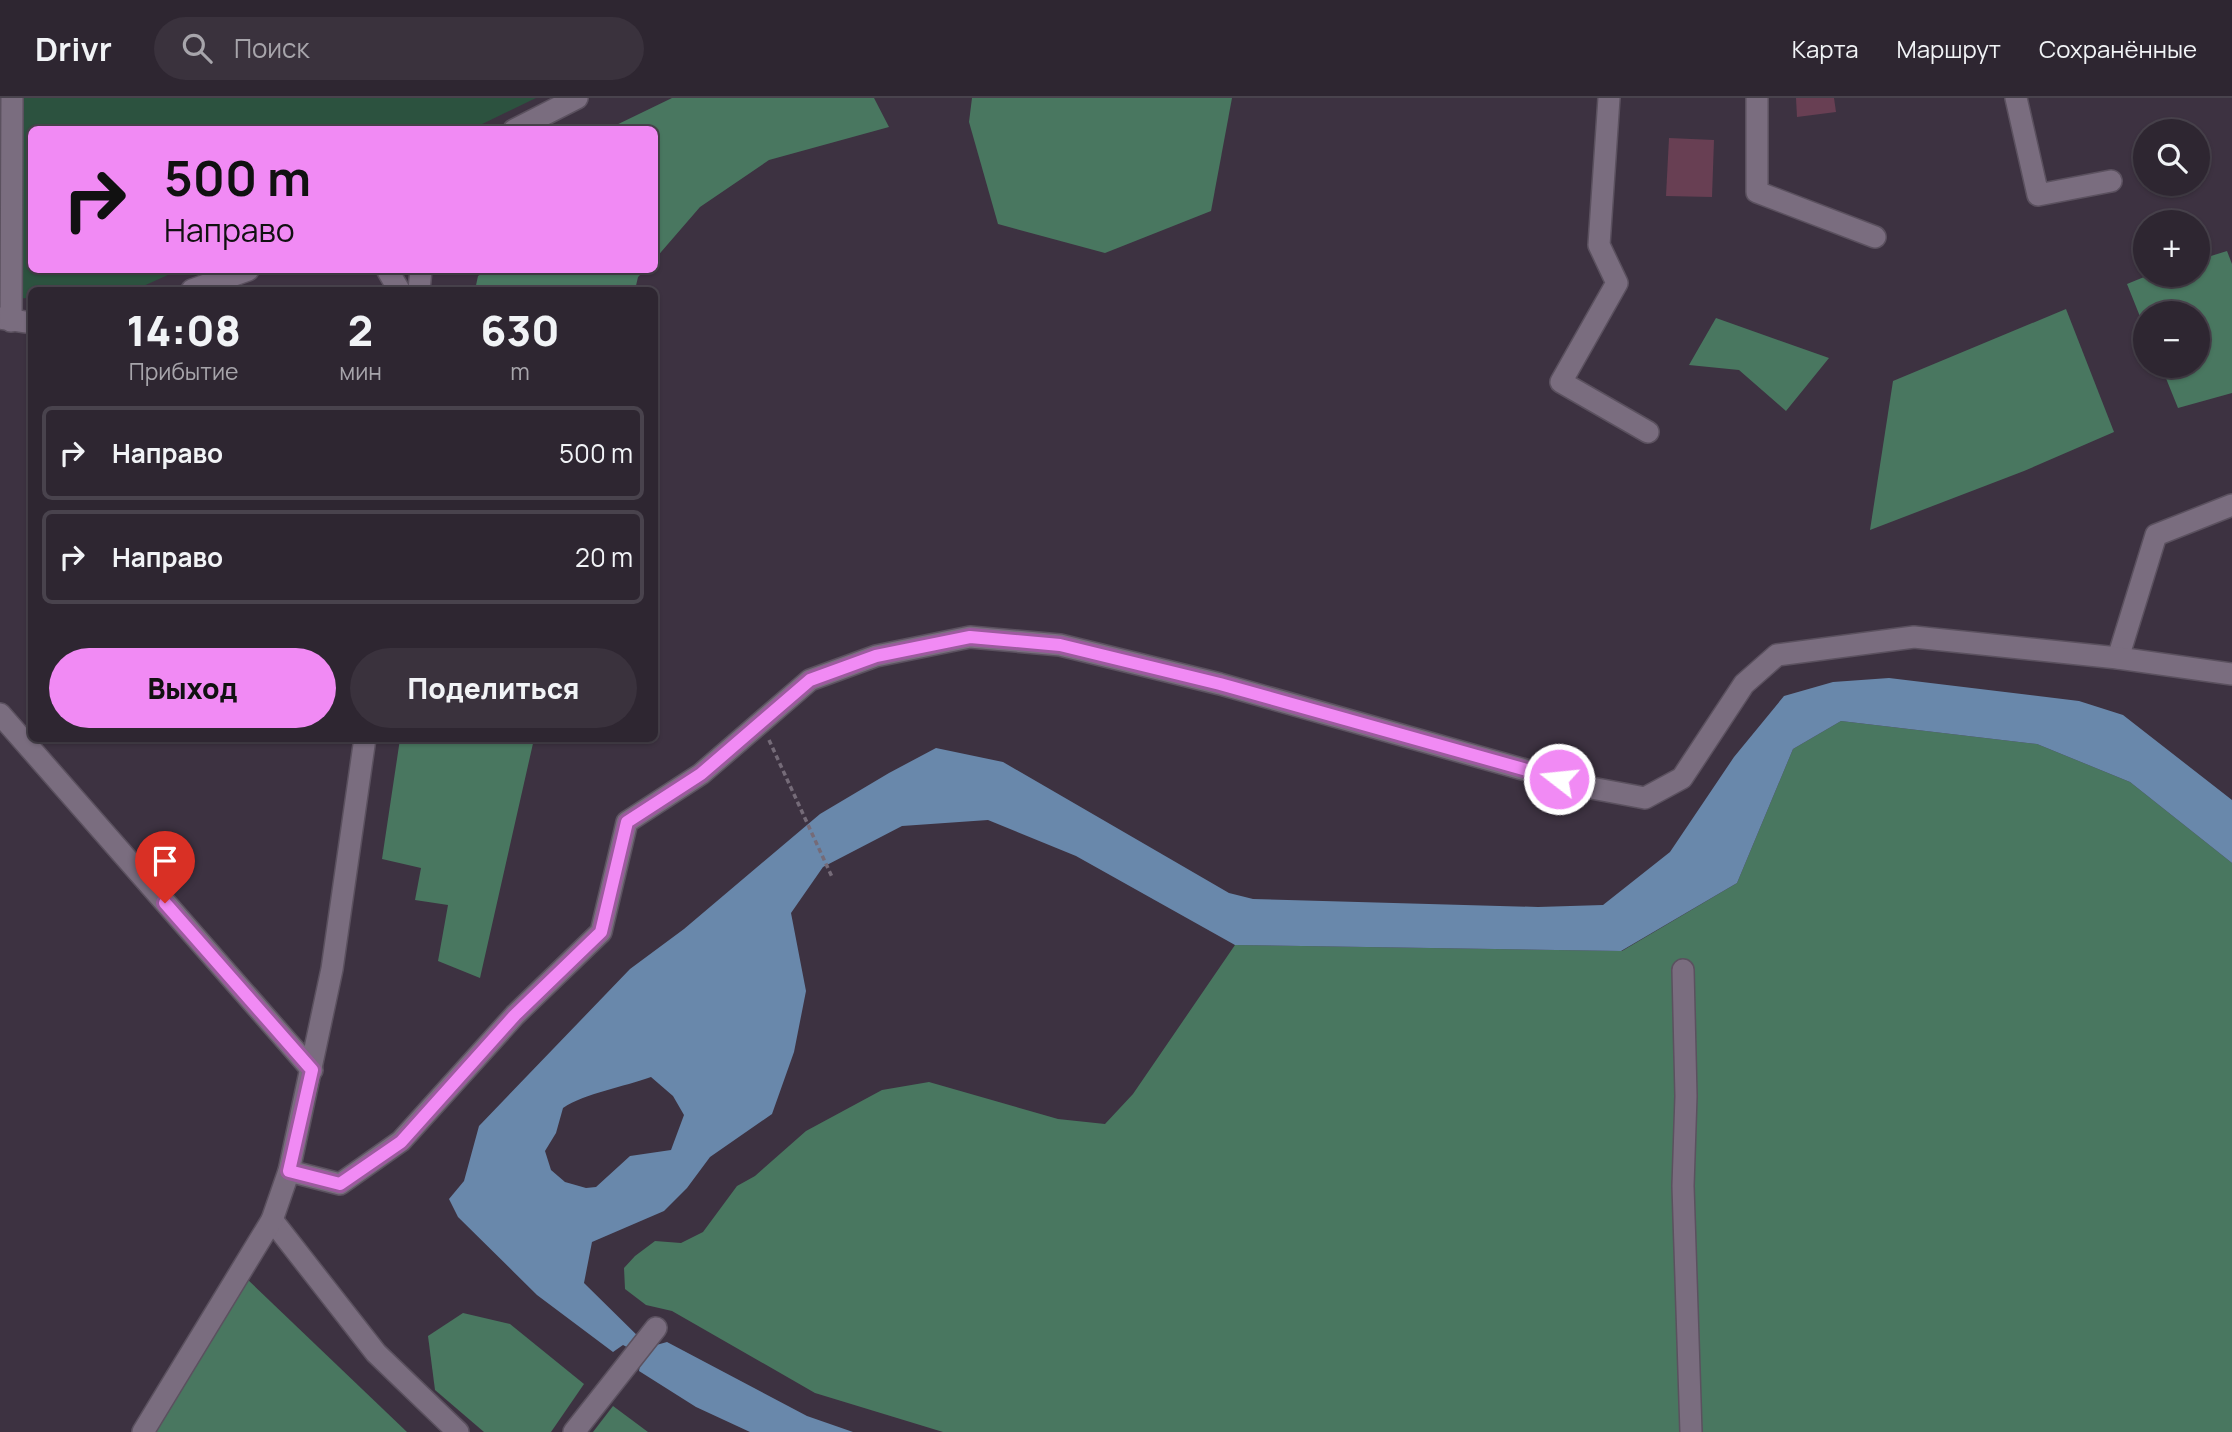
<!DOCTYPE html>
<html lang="ru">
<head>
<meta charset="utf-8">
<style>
  body { margin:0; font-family:Manrope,sans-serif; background:#3a323d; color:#f1f3f6; height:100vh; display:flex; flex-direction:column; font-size:26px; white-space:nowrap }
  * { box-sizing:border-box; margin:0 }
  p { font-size:23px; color:#a7a5ab }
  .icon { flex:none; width:38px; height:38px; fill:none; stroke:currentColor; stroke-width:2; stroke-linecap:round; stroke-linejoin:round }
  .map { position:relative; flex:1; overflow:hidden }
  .panel { position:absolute; left:28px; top:189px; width:630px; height:455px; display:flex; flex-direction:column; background:#2e2631; border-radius:10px; box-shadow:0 2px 5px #0004,0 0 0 2px #49434d }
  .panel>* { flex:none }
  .hud { position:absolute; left:28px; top:28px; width:630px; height:147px; border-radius:10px; box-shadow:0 2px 5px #0004,0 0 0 2px #49434d; background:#f18af4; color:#111; overflow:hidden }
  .buttons { position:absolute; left:2133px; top:21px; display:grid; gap:14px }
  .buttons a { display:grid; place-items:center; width:77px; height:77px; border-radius:50%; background:#2e2631; box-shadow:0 2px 5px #0004,0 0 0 2px #49434d; font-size:35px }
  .pin { position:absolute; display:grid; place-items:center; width:60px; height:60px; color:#fff; margin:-72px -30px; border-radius:50% 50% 50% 0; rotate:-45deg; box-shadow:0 0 7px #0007 }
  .pin .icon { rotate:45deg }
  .me { position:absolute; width:77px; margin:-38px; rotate:286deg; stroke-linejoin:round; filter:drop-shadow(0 0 5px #0008) }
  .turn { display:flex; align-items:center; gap:24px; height:147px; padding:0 21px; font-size:32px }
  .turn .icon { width:91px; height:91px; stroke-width:2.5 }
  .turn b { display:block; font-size:49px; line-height:60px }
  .eta { display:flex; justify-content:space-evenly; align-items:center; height:119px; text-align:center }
  .eta b { font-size:42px; font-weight:800; line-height:49px }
  .primary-button { display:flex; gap:14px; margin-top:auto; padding:14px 21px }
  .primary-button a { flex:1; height:80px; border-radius:42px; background:#f18af4; color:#111; font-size:28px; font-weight:800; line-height:80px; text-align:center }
  .primary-button a+a { background:#3a323d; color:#f1f3f6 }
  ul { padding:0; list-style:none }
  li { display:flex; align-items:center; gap:21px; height:94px; margin:0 14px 10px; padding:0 7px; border:4px solid #49434d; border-radius:10px }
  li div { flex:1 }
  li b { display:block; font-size:26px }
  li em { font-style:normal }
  header { display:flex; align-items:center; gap:42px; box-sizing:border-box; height:98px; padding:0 35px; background:#2e2631; border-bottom:2px solid #49434d }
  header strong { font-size:33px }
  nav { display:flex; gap:38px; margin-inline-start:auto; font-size:24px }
  .search { width:490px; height:63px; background:#3a323d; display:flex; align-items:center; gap:18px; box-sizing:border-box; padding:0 24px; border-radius:38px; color:#a7a5ab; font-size:26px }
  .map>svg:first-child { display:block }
  .green { fill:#2c523f }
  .forest { fill:#497760 }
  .water { fill:#6988ab; fill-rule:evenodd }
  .building { fill:#683f53 }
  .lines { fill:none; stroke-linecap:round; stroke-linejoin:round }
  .minor-casing { stroke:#5b515f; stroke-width:24 }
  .path { stroke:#756b78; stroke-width:3.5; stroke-dasharray:5 3.5; stroke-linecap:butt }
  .minor { stroke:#7a6d7f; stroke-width:21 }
  .route-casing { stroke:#9d5a9f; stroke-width:18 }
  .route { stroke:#f18af4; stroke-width:12 }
</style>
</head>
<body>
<header>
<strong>Drivr</strong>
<div class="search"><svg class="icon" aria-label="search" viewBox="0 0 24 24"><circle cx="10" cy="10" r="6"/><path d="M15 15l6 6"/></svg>Поиск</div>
<nav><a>Карта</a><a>Маршрут</a><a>Сохранённые</a></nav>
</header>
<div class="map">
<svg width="2232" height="1334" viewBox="0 0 2232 1334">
  <rect width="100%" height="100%" fill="#3d3241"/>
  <path class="green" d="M2,0h534l-64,31 -440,1v140h147l-40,18 -107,2 -1,8 -31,1z"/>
  <g class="forest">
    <path d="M672,0h202l15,29 -120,33 -69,47 -45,52 -1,-129 -46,-1z"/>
    <path d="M972,0h260l-21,113 -106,42 -107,-29 -29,-102z"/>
    <path d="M2227,153l5,13v129l-54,15 -17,-42h37v-53h-52l-1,16 -18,-45 22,-9h49v-15z"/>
    <path d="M486,172h159l-7,7 -3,13h-160l3,-14z"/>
    <path d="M2066,211l48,123 -90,39 -154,59 23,-149z"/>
    <path d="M1716,220l113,40 -43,53 -47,-41 -50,-5z"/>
    <path d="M1841,623l196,23 93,38 102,81v569h-1289l-128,-39 -143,-82 -26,-6 -21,-16 -1,-21 11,-12 20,-15 26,2 22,-11 34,-46 18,-10 51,-45 76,-41 47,-8 129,37 47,5 28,-30 102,-149 387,6 115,-68 56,-134z"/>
    <path d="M400,641h134l-54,239 -42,-17 10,-56 -33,-5 6,-32 -39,-9z"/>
    <path d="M246,1180l161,154h-263z"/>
    <path d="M463,1215l47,11 74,60 -33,48h-67l-49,-42 -7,-54z"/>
    <path d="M613,1308l35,26h-55z"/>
  </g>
  <path class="water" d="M1889,580l190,23 44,14 109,85v63l-102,-81 -93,-38 -196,-23 -48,28 -56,134 -116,68 -386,-6 -159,-89 -88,-36 -86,6 -79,41 -32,46 15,78 -12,61 -22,62 -62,43 -23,31 -23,23 -72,31 -8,41 65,64 18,-5 140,74 46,16h-103l-54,-25 -57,-36 3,-16 -19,-10 -10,7 -76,-57 -79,-78 -9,-18 15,-18 15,-55 151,-157 54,-40 136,-115 69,-41 47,-25 67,14 226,131 24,6 285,8 65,-2 67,-53 64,-95 50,-61 49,-14zM651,979l22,19 11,19 -13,35 -41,6 -34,31 -10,1 -21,-6 -14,-12 -6,-19 11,-18 7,-25c22,-15 61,-21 88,-31z"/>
  <g class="building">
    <path d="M1796,0h38l2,14 -39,5z"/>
    <path d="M1669,40l45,2 -2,57 -46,-1z"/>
  </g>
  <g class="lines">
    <g class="minor-casing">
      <g id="minor">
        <path d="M1609,0l-10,147 18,38 -56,99 87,50"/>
        <path d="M1757,0v94l118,45"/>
        <path d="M2016,0l22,97 73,-14"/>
        <path d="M514,32l63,-32"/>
        <path d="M388,173l11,19"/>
        <path d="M192,192l56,-20"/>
        <path d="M419,192l2,-20"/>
        <path d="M0,220l32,5"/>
        <path d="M11,223l1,-223"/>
        <path d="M2118,560l38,-123 76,-30"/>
        <path d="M0,616l312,356"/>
        <path d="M1683,872l3,126 -3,90 8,246"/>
        <path d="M289,1073l51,13 61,-43 114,-126 86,-83 26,-110 74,-48 109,-94 66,-24 94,-19 90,8 160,39 366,103 59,11 37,-20 62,-94 33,-29 137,-18 204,21 114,16"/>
        <path d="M272,1122l104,133 82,79"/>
        <path d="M143,1334l129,-212 17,-49 43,-202 33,-231"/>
        <path d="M574,1334l82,-104"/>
      </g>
    </g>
    <path class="path" d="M769,642l63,137"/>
    <use href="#minor" class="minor"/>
  </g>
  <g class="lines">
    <g class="route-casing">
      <path id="route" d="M165,805l147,167 -23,101 51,13 61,-42 114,-127 86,-83 26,-110 74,-48 109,-94 66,-24 94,-19 90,8 160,39 339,95"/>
    </g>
    <use href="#route" class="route"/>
  </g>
</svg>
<div class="buttons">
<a><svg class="icon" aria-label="search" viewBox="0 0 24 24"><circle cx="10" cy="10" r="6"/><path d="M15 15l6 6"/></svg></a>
<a>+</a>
<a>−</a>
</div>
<div class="pin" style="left:165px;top:805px;background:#d93025"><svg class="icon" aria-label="arrive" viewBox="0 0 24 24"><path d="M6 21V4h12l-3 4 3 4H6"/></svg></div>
<svg class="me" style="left:1559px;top:681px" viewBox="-20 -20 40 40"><circle r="17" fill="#f18af4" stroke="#fff" stroke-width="3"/><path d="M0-11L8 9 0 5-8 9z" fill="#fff"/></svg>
<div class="hud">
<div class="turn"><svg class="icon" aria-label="right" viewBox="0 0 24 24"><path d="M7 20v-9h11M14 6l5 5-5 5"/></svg><div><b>500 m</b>Направо</div></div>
</div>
<section class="panel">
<div class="eta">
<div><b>14:08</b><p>Прибытие</p></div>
<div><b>2</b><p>мин</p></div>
<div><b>630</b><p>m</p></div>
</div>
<ul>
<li><svg class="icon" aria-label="right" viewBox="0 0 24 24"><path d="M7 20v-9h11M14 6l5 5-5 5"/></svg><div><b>Направо</b></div><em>500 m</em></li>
<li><svg class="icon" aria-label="right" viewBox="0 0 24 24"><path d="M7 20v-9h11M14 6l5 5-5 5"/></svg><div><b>Направо</b></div><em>20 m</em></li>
</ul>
<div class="primary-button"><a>Выход</a><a>Поделиться</a></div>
</section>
</div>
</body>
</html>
